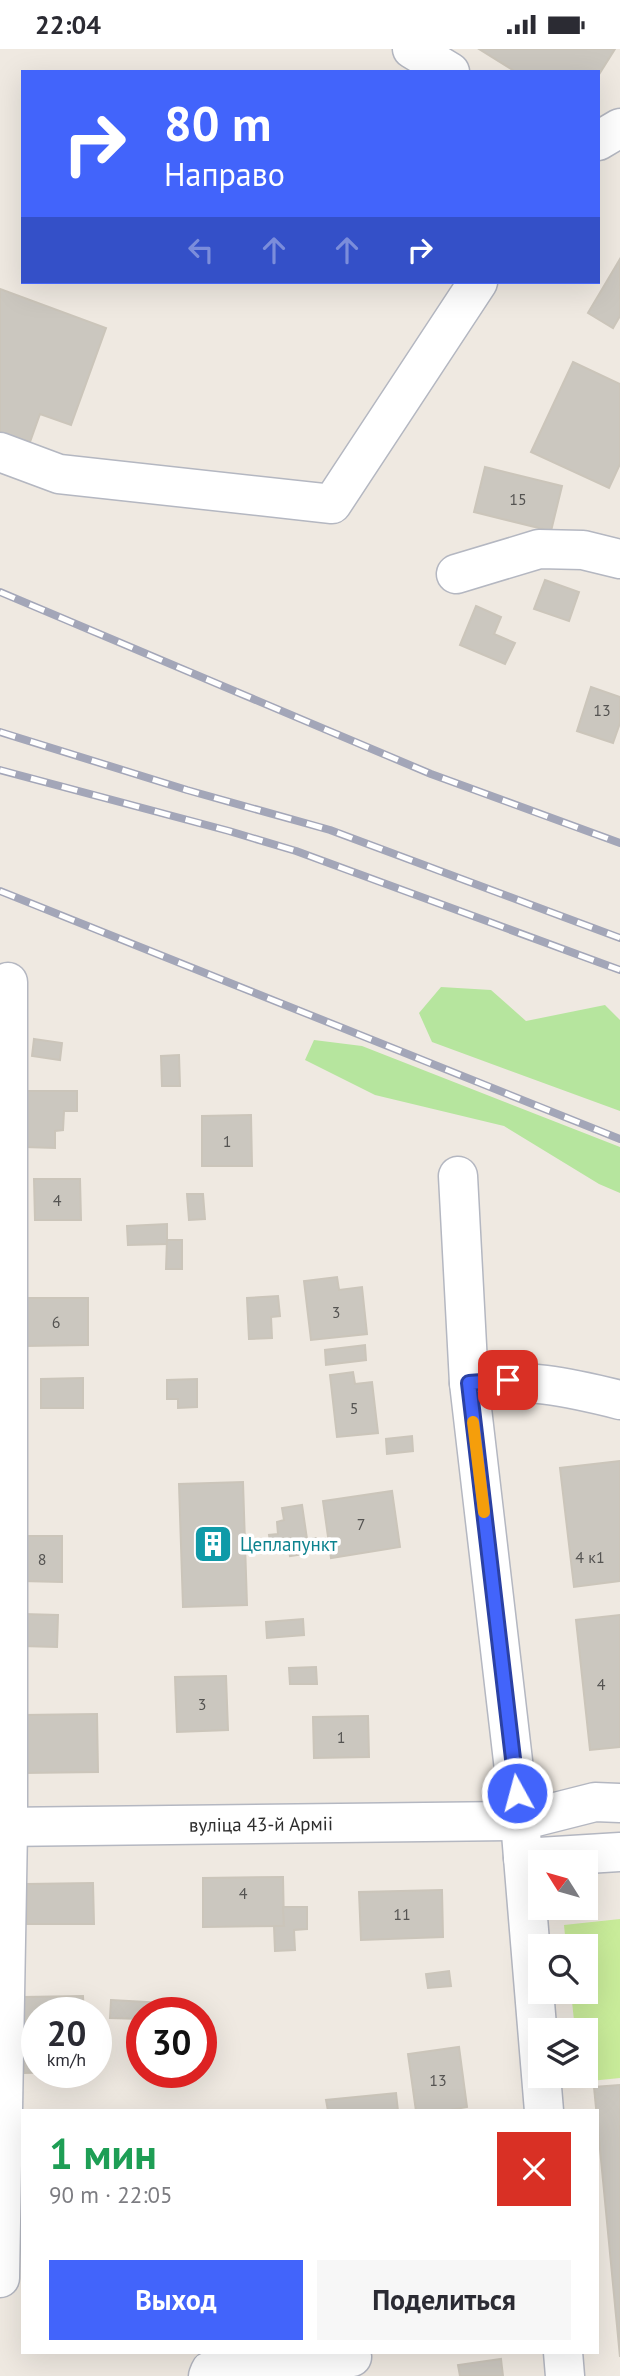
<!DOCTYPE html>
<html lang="ru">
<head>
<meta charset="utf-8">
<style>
  body { margin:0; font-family:"PT Sans",sans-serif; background:#f7f7f7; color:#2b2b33; height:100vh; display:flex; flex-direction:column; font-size:26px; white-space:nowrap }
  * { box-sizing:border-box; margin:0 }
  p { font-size:23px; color:#7c7c81 }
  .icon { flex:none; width:38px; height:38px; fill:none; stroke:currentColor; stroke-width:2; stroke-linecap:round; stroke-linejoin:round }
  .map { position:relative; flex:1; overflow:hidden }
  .panel { position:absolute; left:21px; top:2060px; width:578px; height:245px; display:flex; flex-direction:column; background:#fff; border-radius:0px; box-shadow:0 7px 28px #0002 }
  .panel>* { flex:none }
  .top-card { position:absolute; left:21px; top:21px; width:579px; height:214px; border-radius:0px; box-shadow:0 7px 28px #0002; background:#4264fb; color:#fff; overflow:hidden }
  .needle { width:46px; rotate:307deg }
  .tools { position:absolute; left:528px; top:1801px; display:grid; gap:14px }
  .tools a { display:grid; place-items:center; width:70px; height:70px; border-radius:0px; background:#fff; box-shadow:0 7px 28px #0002; font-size:35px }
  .speed { position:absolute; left:21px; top:1948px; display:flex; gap:14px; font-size:35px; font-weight:700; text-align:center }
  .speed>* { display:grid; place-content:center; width:91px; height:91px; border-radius:50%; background:#fff; box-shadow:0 7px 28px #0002; line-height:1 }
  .speed small { font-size:18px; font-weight:400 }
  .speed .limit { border:10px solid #d22; background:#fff; color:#111 }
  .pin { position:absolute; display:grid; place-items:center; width:60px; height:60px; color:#fff; margin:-30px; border-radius:14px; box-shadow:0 4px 10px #0006 }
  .me { position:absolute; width:77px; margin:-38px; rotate:353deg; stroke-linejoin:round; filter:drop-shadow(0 0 5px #0008) }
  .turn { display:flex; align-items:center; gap:24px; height:147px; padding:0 28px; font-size:32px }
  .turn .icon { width:91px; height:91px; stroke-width:2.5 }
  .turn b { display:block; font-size:49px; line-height:60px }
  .lanes { display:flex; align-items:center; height:66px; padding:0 28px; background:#0003; justify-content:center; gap:35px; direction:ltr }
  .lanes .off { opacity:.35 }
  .round { display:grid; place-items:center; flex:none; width:74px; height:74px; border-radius:0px; background:#f7f7f7 }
  .summary { display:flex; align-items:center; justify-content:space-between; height:119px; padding:0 28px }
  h1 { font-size:42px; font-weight:600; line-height:52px; color:#1e9e55 }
  .button { display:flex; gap:14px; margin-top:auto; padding:14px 28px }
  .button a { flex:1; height:80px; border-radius:0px; background:#4264fb; color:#fff; font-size:28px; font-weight:600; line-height:80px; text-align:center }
  .button a+a { background:#f7f7f7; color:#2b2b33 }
  .status { display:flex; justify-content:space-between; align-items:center; height:49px; padding:0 35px; background:#fff; direction:ltr }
  .status svg { height:19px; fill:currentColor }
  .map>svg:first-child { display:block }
  .green { fill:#b6e59e }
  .pitch { fill:#c9ec9a }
  .building { fill:#cbc7bf; stroke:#cbc5ba; stroke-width:2 }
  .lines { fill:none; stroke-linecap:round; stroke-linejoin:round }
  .minor-casing { stroke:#b4b7c1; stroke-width:41 }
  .minor { stroke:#fff; stroke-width:38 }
  .rail-casing { stroke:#a3a6b8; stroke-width:8 }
  .rail { stroke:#fff; stroke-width:5; stroke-dasharray:16; stroke-linecap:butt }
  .route-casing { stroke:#2b41a3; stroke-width:18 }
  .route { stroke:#4264fb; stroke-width:12 }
  .slow { stroke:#f59e0b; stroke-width:12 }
  .labels { text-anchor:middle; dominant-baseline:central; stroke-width:7; stroke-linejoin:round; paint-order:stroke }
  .number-label { font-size:16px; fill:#555452 }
  .culture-label { font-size:19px; fill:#0d838f; stroke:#fff; text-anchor:start }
  .street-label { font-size:19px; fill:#2e2e2e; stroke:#fff }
</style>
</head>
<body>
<div class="status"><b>22:04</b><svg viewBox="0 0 49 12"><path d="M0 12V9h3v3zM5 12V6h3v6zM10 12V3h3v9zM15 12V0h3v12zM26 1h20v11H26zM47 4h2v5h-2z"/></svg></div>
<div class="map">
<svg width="620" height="2327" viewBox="0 0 620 2327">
  <rect width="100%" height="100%" fill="#efe9e1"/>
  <g class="green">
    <path d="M441,938l50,3 35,31 79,-16 15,15v91l-188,-69 -13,-29z"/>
    <path d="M314,991l48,6 258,101v46l-21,-9 -95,-58 -129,-31 -70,-35z"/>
  </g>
  <path class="pitch" d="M620,1870v159l-40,4 -1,-6 7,-1v-45h-11l-4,-38 15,-1v-45h-20l-2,-21z"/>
  <g class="building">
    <path d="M479,0h136l-17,27v-4h-82z"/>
    <path d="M620,210v57l-7,12 -25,-15z"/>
    <path d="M0,240l106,39 -35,97 -31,-11 -10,28 -30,-10z"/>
    <path d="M573,313l47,22v80l-11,24 -78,-36z"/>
    <path d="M485,418l77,19 -11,45 -77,-19z"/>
    <path d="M545,531l34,12 -10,29 -35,-12z"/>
    <path d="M476,557l25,11 -7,17 21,9 -10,21 -45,-19z"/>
    <path d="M591,638l29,10v26l-7,20 -36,-12z"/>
    <path d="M34,990l28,4 -2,17 -28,-4z"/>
    <path d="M179,1006l1,31h-18l-1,-30z"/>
    <path d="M27,1042h50v20h-13l-1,19 -8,1v17l-30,-1z"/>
    <path d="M251,1066l1,51h-50v-50z"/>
    <path d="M34,1130h46l1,41h-46z"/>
    <path d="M187,1145h16l2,25 -16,1z"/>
    <path d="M167,1175v20l-39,1 -1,-19z"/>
    <path d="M167,1191h15v29h-16z"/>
    <path d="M337,1228l2,13 23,-3 5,47 -56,6 -7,-59z"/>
    <path d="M278,1247l2,20 -9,1 1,21 -23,1 -2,-41z"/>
    <path d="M25,1249h63v47l-63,1z"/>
    <path d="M365,1296l1,15 -40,5 -1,-15z"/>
    <path d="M353,1323l2,12 17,-2 6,51 -41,4 -7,-62z"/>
    <path d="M83,1329v30h-42v-29z"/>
    <path d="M197,1330v28l-19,1v-9h-11v-19z"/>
    <path d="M412,1387l1,15 -26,3 -1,-15z"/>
    <path d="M620,1412v120l-46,6 -14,-119z"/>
    <path d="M243,1433l4,123 -64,2 -4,-123z"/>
    <path d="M392,1442l8,56 -69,11 -8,-57z"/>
    <path d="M302,1456l5,34 9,-1 2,14 -28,4 -2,-11 -17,3 -2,-13 9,-1 -1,-12 7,-2 -2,-12z"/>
    <path d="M23,1487h39v46l-40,-1z"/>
    <path d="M23,1565l35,1 -1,32 -35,-1z"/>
    <path d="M620,1566v132l-30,3 -14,-130z"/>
    <path d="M303,1570l1,16 -37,3 -1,-16z"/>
    <path d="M316,1618l1,17h-27l-1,-16z"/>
    <path d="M226,1627l2,54 -51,2 -2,-55z"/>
    <path d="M97,1665l1,58 -74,1 -1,-58z"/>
    <path d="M368,1667l1,41 -55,1 -1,-41z"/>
    <path d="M283,1828l1,49 -81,1v-49z"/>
    <path d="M93,1834l1,41h-67v-40z"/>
    <path d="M442,1841l1,47 -82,3 -2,-48z"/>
    <path d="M283,1858h24v22l-13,1 1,20 -20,1 -1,-25h10z"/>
    <path d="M449,1922l2,15 -23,2 -2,-14z"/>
    <path d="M83,1947l1,17h-47v59h31l-44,1 -1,-76z"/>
    <path d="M111,1951l70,4 -1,9h-38v6l-32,-1z"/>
    <path d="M459,1998l8,60 -23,4h-28l-8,-57z"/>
    <path d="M620,2036v272l-26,-270z"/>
    <path d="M396,2044l2,18h-70l-2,-11z"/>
    <path d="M501,2310l2,17h-43l-2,-11z"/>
  </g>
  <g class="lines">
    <g class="minor-casing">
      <g id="minor">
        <path d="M412,0l38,23"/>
        <path d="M598,92l22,-13"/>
        <path d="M0,403l59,22 273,30 146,-222"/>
        <path d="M456,525l83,-25 44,1 37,9"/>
        <path d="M458,1127l11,207 51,438 24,290"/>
        <path d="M469,1334c57,-4 96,3 151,17"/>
        <path id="s1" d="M0,1778l520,-6 75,-19 25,1"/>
        <path d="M523,1809l97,-6"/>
        <path d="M0,2229l8,-450v-846"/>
        <path d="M563,2303l2,24"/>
        <path d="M208,2327l2,-5 142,-14"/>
      </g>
    </g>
    <use href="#minor" class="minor"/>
    <g class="rail-casing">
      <g id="rail">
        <path d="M0,543l431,182 189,69"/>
        <path d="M0,683l187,58 143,40 290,108"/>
        <path d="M0,721l229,61 67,20 324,119"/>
        <path d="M0,842l620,248"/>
      </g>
    </g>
    <use href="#rail" class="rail"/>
  </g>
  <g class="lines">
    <g class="route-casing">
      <path id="route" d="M508,1331l-39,3 48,410"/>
    </g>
    <use href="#route" class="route"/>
    <path class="slow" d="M473,1373l11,90"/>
  </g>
  <defs>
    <g id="building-square" transform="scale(2.0125)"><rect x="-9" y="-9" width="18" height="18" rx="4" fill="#0f9aa8" stroke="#fff"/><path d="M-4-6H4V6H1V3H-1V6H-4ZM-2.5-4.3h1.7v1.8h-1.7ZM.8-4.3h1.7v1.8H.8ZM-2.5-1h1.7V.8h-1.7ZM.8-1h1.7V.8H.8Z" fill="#fff"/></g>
  </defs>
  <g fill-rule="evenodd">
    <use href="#building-square" x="213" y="1495"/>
  </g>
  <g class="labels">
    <g class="number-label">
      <text x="518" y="450">15</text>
      <text x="602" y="661">13</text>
      <text x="227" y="1092">1</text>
      <text x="57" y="1151">4</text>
      <text x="336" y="1263">3</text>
      <text x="56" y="1273">6</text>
      <text x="354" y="1359">5</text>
      <text x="361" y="1475">7</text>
      <text x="590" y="1508">4 к1</text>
      <text x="42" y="1510">8</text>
      <text x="601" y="1635">4</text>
      <text x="202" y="1655">3</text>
      <text x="341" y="1688">1</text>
      <text x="243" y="1844">4</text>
      <text x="402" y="1865">11</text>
      <text x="438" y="2031">13</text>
    </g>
    <g class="culture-label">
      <text x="240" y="1495">Цеплапункт</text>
    </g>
    <g class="street-label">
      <text stroke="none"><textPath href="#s1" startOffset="261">вуліца 43-й Арміі</textPath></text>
    </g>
  </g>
</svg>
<div class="tools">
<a><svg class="needle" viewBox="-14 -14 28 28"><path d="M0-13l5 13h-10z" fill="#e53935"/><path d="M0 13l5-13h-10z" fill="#7c7c81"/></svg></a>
<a><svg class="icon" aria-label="search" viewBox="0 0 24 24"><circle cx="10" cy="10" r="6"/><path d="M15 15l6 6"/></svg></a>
<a><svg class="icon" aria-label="layers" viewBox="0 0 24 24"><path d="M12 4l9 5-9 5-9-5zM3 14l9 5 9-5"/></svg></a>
</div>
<div class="speed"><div>20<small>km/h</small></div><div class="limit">30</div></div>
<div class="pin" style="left:508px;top:1331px;background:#d93025"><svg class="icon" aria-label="arrive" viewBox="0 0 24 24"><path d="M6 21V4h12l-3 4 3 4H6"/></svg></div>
<svg class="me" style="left:517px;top:1744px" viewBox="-20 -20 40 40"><circle r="17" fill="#4264fb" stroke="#fff" stroke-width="3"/><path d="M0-11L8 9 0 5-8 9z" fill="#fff"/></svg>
<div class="top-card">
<div class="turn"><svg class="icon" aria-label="right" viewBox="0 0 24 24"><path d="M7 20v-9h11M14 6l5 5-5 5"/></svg><div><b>80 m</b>Направо</div></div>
<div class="lanes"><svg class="icon off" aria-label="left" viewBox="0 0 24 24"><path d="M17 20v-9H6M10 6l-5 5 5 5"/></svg><svg class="icon off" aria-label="ahead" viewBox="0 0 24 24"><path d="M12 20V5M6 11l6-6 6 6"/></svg><svg class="icon off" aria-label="ahead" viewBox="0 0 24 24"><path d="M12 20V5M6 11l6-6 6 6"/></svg><svg class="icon" aria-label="right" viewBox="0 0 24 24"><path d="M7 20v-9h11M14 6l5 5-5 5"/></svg></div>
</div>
<section class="panel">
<div class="summary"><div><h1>1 мин</h1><p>90 m · 22:05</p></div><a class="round" style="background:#d93025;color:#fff"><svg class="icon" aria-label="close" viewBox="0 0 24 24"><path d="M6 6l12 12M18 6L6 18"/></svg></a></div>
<div class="button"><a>Выход</a><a>Поделиться</a></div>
</section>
</div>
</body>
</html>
